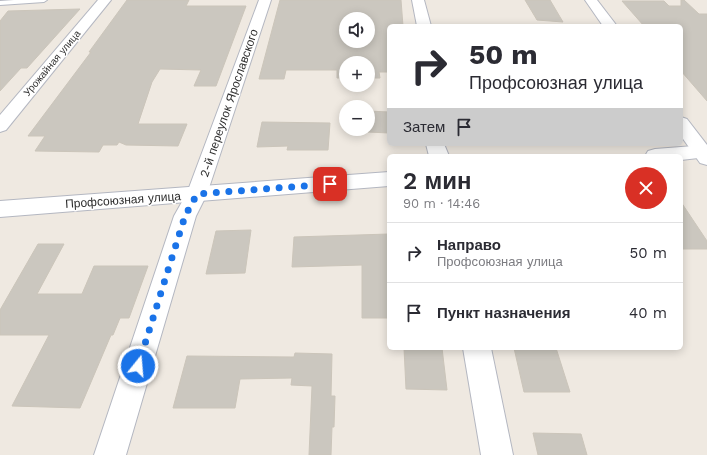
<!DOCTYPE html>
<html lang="ru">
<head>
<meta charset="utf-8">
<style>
  body { margin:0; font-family:"Work Sans",sans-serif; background:#f7f7f7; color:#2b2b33; height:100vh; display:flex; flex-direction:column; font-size:15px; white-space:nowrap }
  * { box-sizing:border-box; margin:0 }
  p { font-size:13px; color:#7c7c81 }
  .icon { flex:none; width:22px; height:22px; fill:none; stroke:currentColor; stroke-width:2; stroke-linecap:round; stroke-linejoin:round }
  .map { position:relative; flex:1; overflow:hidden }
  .drawer { position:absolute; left:387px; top:154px; width:296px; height:196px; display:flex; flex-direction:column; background:#fff; border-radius:6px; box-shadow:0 2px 10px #0003 }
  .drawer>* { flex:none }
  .banner { position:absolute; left:387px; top:24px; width:296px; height:122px; border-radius:6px; box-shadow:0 2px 10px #0003; background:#fff; color:#2b2b33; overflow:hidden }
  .controls { position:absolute; left:339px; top:12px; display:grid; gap:8px }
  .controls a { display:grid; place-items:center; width:36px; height:36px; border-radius:50%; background:#fff; box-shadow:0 2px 10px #0003; font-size:20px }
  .pin { position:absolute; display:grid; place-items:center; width:34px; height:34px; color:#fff; margin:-17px; border-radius:8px; box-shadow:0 2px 6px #0006 }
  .me { position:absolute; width:44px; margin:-22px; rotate:17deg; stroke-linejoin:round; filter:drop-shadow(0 0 3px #0008) }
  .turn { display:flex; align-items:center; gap:14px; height:84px; padding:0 16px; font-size:18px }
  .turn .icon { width:52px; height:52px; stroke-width:2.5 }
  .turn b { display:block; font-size:28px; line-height:34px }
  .then { display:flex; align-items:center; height:38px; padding:0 16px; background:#0003; gap:8px; font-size:15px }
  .round { display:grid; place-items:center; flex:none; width:42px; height:42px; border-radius:21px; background:#f7f7f7 }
  .summary { display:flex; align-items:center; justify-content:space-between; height:68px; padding:0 16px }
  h1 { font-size:24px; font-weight:600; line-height:30px }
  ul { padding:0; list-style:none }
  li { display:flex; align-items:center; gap:12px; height:60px; padding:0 16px; border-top:1px solid #e1e1e2 }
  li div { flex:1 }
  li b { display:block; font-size:15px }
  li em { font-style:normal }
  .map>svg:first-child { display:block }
  .building { fill:#cbc7bf; stroke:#cbc5ba; fill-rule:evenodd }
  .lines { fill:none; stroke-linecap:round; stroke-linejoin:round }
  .service-casing { stroke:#b4b7c1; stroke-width:2 }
  .minor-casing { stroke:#b4b7c1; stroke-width:2 }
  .tertiary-casing { stroke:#b4b7c1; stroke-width:2 }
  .service { fill:#fff; fill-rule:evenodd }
  .minor { fill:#fff; fill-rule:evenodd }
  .tertiary { fill:#fff; fill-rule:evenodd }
  .route { stroke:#1a73e8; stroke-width:7; stroke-dasharray:0 12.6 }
  .labels { text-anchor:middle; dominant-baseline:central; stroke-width:3; stroke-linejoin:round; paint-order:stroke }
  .far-street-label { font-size:10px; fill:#2e2e2e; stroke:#fff }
  .street-label { font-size:12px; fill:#2e2e2e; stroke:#fff }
</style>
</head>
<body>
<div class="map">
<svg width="707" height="455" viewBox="0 0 707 455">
  <rect width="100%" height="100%" fill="#efe9e1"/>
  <g class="building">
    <path d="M127,0h62l-3,6h60l-30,80h-22l7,-16 -41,-1 -8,13 -14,42h49l-9,22 -52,-1 -7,-3 -2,3h-14l-4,7 -64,-1 10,-15h-17l63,-84h-2z"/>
    <path d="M280,0h121l2,26h-14v46h-10l1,6h-12v-15h-22v15h-9v-8h-51l-2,9h-25zM346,19h22v22h-22z"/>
    <path d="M525,0h25l13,22 -26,-2z"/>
    <path d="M681,0h3l15,14h8v87l-26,-30v-45h-37l-22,-25h42l5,5h12z"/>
    <path d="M80,9l-53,59h-6l-21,23v-70l8,-10z"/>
    <path d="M368,111l21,1v21l-21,-1z"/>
    <path d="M262,122l68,1 -2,27h-41l1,-4 -31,1z"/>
    <path d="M681,202l26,39v8h-26z"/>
    <path d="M251,230l-6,43 -39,1 10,-43z"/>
    <path d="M389,234v84h-27v-53l-70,2 2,-30z"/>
    <path d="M38,244h26l-27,50h45l12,-28h54l-19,52h-9l-7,17h-2l-31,73 -68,-2 37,-71h-49v-25z"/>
    <path d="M404,348h38l5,42 -41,-1z"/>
    <path d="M514,348h42l14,44h-46z"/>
    <path d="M295,353l37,1 -1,42h4l-1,31h-2l-1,28h-22l3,-69 -21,-1 1,-7 -52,1 -5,29h-62l14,-52 107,1z"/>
    <path d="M533,433l48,1 6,21h-49z"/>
  </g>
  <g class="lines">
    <g class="service-casing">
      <path id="service" d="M14,0h33l-3,2 -44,3v-4z"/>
    </g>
    <g class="minor-casing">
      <g id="minor">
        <path d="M98,0h13l-105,130 -6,2v-17z"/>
        <path d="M259,0h12l-64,194 -11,22 -70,239h-32l80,-239 13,-23z"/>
        <path d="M412,0h12l7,26h-14z"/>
        <path d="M585,0h12l20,26h-14z"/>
        <path d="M681,117l6,2 20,26v20l-7,-2 -19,-27z"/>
        <path d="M426,144h18l5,12h-20z"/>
        <path d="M463,348h28l22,107h-32z"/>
      </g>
    </g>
    <g class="tertiary-casing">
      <g id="tertiary">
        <path d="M707,145v12l-26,3v-4h-36l3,-5 7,-2z"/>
        <path d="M389,172v14l-389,31v-16z"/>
      </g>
    </g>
    <use href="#service" class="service"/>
    <use href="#minor" class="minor"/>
    <use href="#tertiary" class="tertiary"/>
  </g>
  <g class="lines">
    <path class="route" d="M138,366l47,-150 12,-22 133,-10"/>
  </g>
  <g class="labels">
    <g class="far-street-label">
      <text transform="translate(52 63) rotate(-50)">Урожайная улица</text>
    </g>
    <g class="street-label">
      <text transform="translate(229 103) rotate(-71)">2-й переулок Ярославского</text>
      <text transform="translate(123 200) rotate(-4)">Профсоюзная улица</text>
    </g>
  </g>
</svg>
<div class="controls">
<a><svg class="icon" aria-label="sound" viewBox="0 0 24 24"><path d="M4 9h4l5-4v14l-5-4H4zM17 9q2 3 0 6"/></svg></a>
<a>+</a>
<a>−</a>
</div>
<div class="pin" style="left:330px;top:184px;background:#d93025"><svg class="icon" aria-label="arrive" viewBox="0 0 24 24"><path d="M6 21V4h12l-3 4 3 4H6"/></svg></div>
<svg class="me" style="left:138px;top:366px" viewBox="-20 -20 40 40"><circle r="17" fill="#1a73e8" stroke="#fff" stroke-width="3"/><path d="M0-11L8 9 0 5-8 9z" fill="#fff"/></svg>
<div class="banner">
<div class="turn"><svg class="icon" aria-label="right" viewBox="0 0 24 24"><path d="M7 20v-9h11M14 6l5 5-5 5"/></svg><div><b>50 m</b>Профсоюзная улица</div></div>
<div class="then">Затем<svg class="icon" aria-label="arrive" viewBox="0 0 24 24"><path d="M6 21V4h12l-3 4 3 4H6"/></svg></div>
</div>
<section class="drawer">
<div class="summary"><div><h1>2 мин</h1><p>90 m · 14:46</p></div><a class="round" style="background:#d93025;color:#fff"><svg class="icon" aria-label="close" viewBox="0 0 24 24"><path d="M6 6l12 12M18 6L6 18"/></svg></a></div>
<ul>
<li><svg class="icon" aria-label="right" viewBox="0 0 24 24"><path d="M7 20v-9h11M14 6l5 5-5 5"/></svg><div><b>Направо</b><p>Профсоюзная улица</p></div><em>50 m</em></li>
<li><svg class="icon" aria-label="arrive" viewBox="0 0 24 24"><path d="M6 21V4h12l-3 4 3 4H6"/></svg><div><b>Пункт назначения</b></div><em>40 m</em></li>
</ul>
</section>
</div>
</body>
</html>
